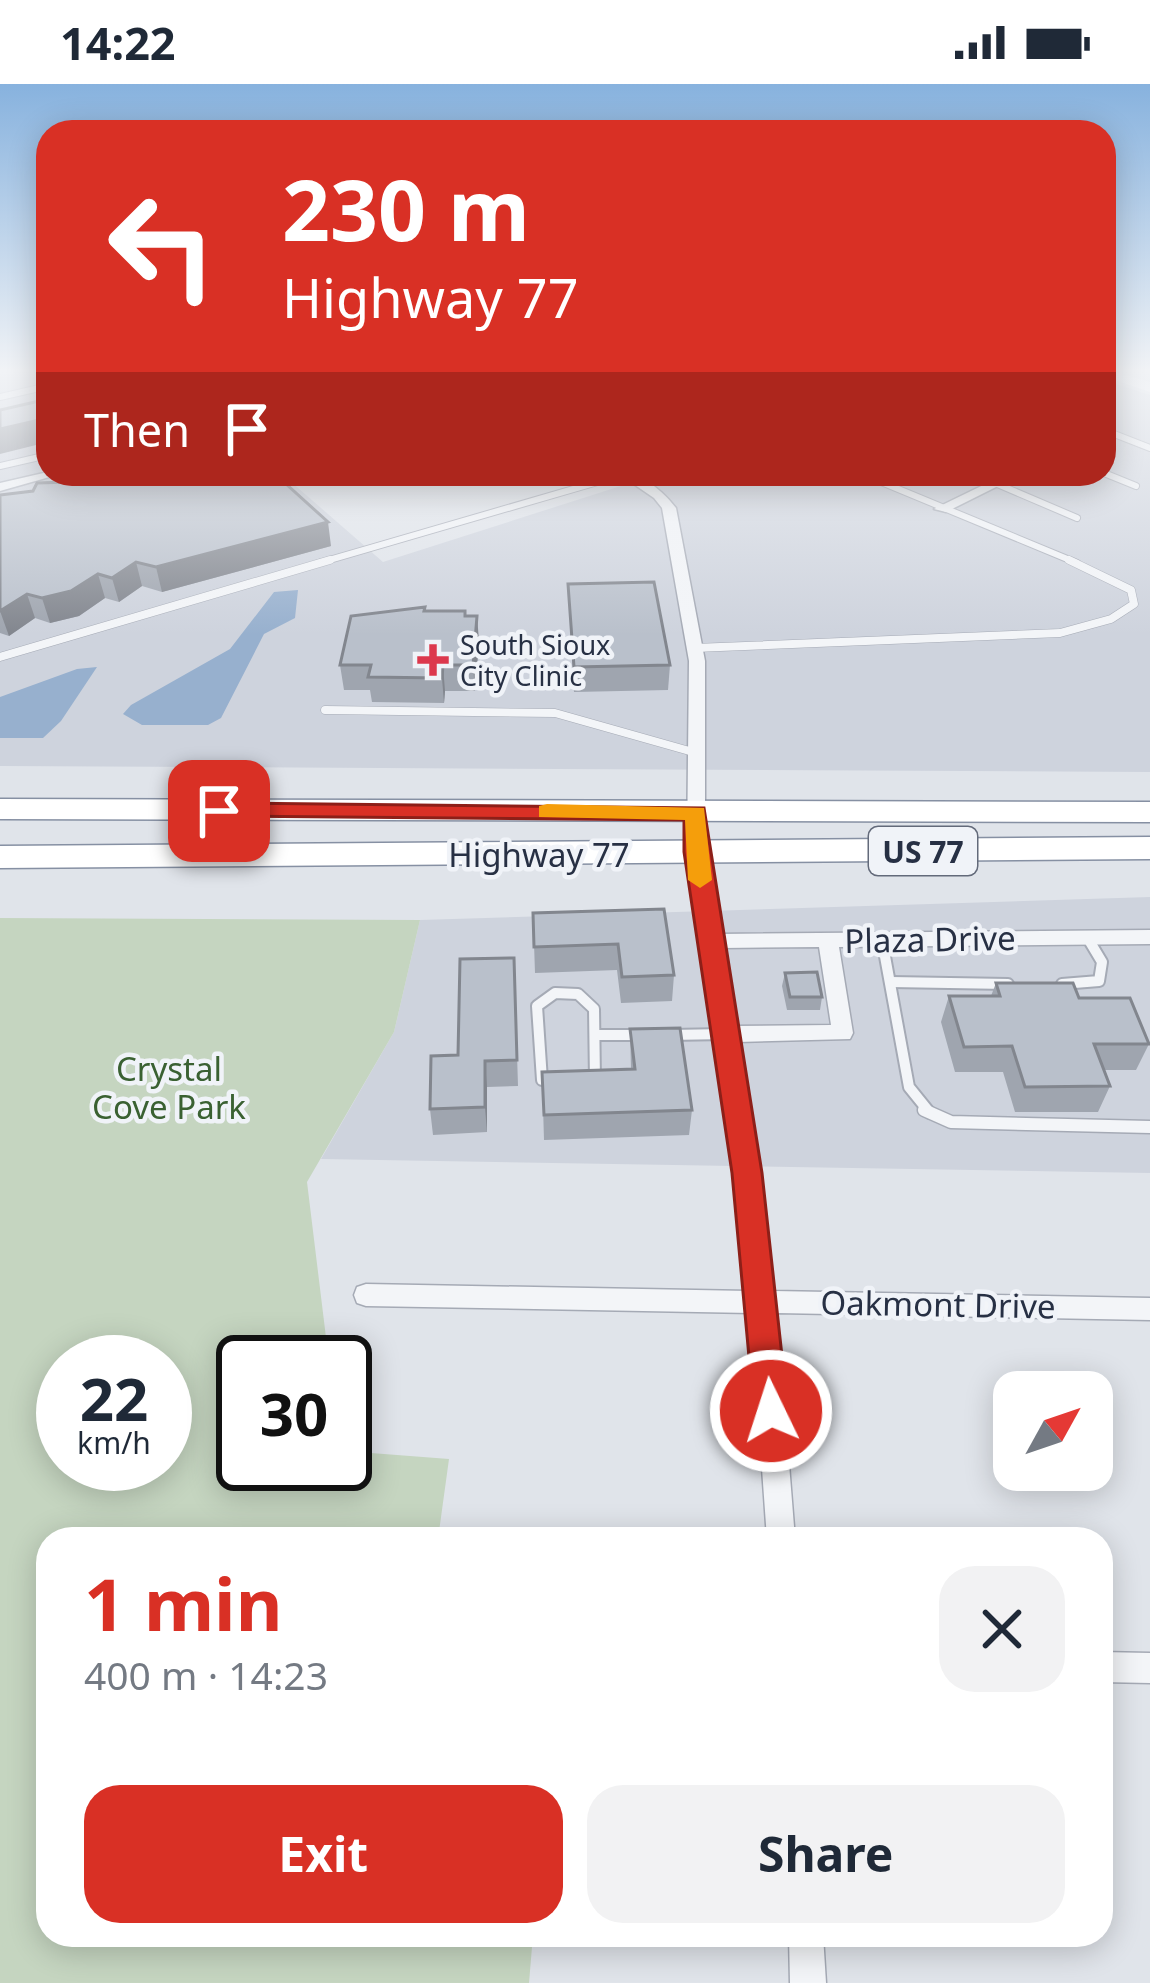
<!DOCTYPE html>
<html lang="en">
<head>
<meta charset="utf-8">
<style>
  body { margin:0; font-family:"Noto Sans",sans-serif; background:#f2f2f3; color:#1f2937; height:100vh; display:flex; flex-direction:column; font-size:45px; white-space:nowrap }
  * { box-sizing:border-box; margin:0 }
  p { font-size:39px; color:#747a83 }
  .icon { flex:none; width:66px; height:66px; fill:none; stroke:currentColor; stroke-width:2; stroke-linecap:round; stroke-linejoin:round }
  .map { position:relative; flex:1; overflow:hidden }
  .details { position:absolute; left:36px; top:1443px; width:1077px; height:420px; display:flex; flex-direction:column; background:#fff; border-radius:36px; box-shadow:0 6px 30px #0003 }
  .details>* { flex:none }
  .top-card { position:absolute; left:36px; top:36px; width:1080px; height:366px; border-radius:36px; box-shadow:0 6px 30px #0003; background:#d93025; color:#fff; overflow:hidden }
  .needle { width:78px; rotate:50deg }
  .fabs { position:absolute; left:993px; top:1287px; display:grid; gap:24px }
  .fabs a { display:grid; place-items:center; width:120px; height:120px; border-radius:24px; background:#fff; box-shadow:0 6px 30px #0003; font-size:60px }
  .speed { position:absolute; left:36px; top:1251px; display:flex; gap:24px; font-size:60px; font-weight:700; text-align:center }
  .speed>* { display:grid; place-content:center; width:156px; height:156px; border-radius:50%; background:#fff; box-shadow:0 6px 30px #0003; line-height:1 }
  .speed small { font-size:30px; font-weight:400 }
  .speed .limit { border:6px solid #111; border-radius:18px; background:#fff; color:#111 }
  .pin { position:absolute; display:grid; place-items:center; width:102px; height:102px; color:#fff; margin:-51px; border-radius:24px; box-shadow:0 6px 18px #0006 }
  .me { position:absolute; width:132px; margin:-66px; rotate:356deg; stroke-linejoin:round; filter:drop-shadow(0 0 9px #0008) }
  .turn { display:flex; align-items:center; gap:42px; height:252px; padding:0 48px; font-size:54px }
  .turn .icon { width:156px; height:156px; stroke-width:2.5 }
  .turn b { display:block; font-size:84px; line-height:102px }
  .then { display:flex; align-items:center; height:114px; padding:0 48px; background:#0003; gap:24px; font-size:45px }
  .round { display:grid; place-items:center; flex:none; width:126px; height:126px; border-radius:36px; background:#f2f2f3 }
  .headline { display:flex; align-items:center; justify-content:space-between; height:204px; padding:0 48px }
  h1 { font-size:72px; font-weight:700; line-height:90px; color:#d93025 }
  .button { display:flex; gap:24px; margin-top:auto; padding:24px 48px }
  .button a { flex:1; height:138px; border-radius:36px; background:#d93025; color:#fff; font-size:48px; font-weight:700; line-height:138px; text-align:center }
  .button a+a { background:#f2f2f3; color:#1f2937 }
  .status { display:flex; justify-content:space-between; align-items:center; height:84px; padding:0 60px; background:#fff; direction:ltr }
  .status svg { height:33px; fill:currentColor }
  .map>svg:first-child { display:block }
  .built { fill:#ced3dd }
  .green { fill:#c5d5c0; fill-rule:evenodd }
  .water { fill:#97b0ce }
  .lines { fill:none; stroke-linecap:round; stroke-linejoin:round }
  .lane-far3-casing { stroke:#a5aab5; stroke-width:8 }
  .lane-far2-casing { stroke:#a5aab5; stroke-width:9 }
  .lane-far1-casing { stroke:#a5aab5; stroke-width:14 }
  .lane-casing { stroke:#a5aab5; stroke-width:15 }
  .street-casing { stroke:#a5aab5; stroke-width:3 }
  .highway-casing { stroke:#8690a3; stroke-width:3 }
  .lane-far3 { stroke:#f3f5f8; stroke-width:6 }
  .lane-far2 { stroke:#f3f5f8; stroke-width:8 }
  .lane-far1 { stroke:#f3f5f8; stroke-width:10 }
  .lane { stroke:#f3f5f8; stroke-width:12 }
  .street { fill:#f3f5f8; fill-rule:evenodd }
  .secondary { fill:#fff; fill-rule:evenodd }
  .highway { fill:#fff; fill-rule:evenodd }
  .wall { fill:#9fa5af }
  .shaded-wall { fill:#82868e }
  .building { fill:#b9c0cb; stroke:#82868e; stroke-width:3 }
  .route { fill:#d93025; stroke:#8d1f18; stroke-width:3 }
  .slow { fill:#f59e0b }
  .poi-dot { fill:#dc384d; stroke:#f0f3f8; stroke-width:4.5 }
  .labels { text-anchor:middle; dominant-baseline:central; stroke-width:9; stroke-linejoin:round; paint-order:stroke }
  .far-poi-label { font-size:27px; fill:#273044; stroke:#f0f3f8; text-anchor:start }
  .shield { fill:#f0f3f8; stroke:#636a7a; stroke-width:3 }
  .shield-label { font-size:30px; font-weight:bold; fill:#273044 }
  .street-label { font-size:33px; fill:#273044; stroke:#f0f3f8 }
  .park-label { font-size:33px; fill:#3a6132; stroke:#f0f3f8 }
</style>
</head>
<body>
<div class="status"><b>14:22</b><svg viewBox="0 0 49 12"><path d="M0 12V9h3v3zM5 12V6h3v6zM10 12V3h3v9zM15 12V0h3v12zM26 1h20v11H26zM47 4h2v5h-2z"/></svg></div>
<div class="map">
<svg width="1150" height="1899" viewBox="0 0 1150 1899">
  <rect width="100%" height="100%" fill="#e0e4ea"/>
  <g class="built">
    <path d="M32,285h16v105h234l101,88 244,-78 49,-10h428v-94l46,15v377l-1150,-6v-390z"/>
    <path d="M1150,813v276l-829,-14 73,-127 26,-112z"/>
  </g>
  <path class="green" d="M0,834l420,2 -26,112 -87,150 22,180h-86v102h102v-13l104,8 -11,80h-390v396h485l-4,48h-529zM63,1278h102v102h-102z"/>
  <g class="water">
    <path d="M298,506l-3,28 -31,16 -43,84 -13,7h-66l-19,-11 8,-9 99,-56 44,-57z"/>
    <path d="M97,583l-36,54 -18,17h-43v-41l77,-28z"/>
  </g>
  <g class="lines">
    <g class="lane-far3-casing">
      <g id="lane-far3">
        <path d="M0,313l48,-11"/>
        <path d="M1104,346l46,18"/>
        <path d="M0,382l48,-11"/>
        <path d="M1104,389l32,13"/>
        <path d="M862,390l215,89"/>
        <path d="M974,390l103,44"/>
        <path d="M319,479l306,-89"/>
      </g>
    </g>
    <g class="lane-far2-casing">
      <g id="lane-far2">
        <path d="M695,564l365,-15 51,-14 23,-15 -3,-14 -62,-30"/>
        <path d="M0,573l330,-97"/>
        <path d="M325,626l230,3 138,39"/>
      </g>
    </g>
    <g class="lane-far1-casing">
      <g id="lane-far1">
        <path d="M882,856l27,147 21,26"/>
        <path d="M891,898l117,2"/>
        <path d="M1062,900l37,-3 3,-19 -15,-25"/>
        <path d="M555,909l23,1 16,15 1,71h-53l-5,-74z"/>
        <path d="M595,951h44"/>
        <path d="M670,951l56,-1"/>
      </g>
    </g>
    <g class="lane-casing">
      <path id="lane" d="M924,1026l27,12 199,5"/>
    </g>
    <g class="street-casing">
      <g id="street">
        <path d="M1104,345h8l2,3 -10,5z"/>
        <path d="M48,388l12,2 -60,17v-8z"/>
        <path d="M619,390c24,0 42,15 57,34l29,153v191l14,82 431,-4v14l-311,3 14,86 -3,6 -112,3 36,249 376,7v22l-373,-7 18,226h-28l-16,-226 -385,-7 -9,-3 -3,-8 3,-8 9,-3 383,7 -18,-161 -44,-278 2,-191 -27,-153 -8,-10zM819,863l12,78 -96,1 -13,-78z"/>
        <path d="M1006,390h16l-76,38 -12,-3z"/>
        <path d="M1101,1568l49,1v30l-49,-1z"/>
        <path d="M789,1851h34l3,48h-36z"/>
      </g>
    </g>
    <g class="highway-casing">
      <g id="highway">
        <path d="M0,715l1150,3v20l-1150,-3z"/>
        <path d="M1150,753v22l-1150,9v-22z"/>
      </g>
    </g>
    <use href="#lane-far3" class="lane-far3"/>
    <use href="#lane-far2" class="lane-far2"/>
    <use href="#lane-far1" class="lane-far1"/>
    <use href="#lane" class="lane"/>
    <use href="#street" class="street"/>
    <path class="secondary" d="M1104,285l46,13v10l-46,-16z"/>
    <use href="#highway" class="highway"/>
  </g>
  <g class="wall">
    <path d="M70,398l261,64 -169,46 -20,-6 -23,16 -14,-4 -26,18 -29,7 -15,-5 -26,18 -9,-3v-138l33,-4z"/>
    <path d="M568,500l102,81 -2,25 -94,2z"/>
    <path d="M425,527l41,5 13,25 -4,50h-30l-1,12 -72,-1 -2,-12h-26l-4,-25z"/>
    <path d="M664,825l10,66 -2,26 -51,2 -4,-33 -82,3 -2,-60z"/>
    <path d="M514,874l4,128 -31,1v45l-54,3 -3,-26z"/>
    <path d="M785,889l37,24 -2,13h-33l-5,-24z"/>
    <path d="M996,899l83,15 70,46 -13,26h-32l6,16 -12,26h-83l-12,-40h-48l-14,-50 8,-26h42z"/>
    <path d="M630,945l62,81 -3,25 -145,5 -2,-68 89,-3z"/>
  </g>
  <g class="shaded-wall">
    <path d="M48,334v24l-48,12v-25z"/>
    <path d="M328,438l3,24 -169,46 -6,-25z"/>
    <path d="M136,478l6,24 -23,16 -7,-24z"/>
    <path d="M98,490l7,24 -26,18 -29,7 -8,-25z"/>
    <path d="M27,510l8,24 -26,18 -9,-25z"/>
    <path d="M477,532l2,25 -4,50 -2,-26z"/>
    <path d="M443,581l2,26 -1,12 -2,-25z"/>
    <path d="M485,977l2,26v45l-2,-25z"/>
  </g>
  <g class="building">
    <path d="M48,315v19l-48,11v-19z"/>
    <path d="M73,390h202l53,48 -172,45 -20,-5 -24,16 -14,-4 -27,17 -29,7 -15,-4 -27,17v-116l33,-4 4,-8 33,-1z"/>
    <path d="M654,498l16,83 -96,2 -6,-83z"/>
    <path d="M425,523l-1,4h41v5h12l-4,49h-30l-1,13 -74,-1 3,-12h-31l11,-49z"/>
    <path d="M664,825l10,66 -52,2 -4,-33 -84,3 -1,-34z"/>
    <path d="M514,874l3,102 -32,1v46l-55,2 1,-53 27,-1 2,-96z"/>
    <path d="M817,888l5,25h-32l-5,-24z"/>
    <path d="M996,899h77l6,15h51l19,46h-55l16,42 -85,1 -13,-41 -48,1 -15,-51h51z"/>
    <path d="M680,944l12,82 -148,5 -2,-43 93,-3 -5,-40z"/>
  </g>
  <linearGradient id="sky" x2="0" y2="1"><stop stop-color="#87b2de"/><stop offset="0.52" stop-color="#f1f3f6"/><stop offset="1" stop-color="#f1f3f6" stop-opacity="0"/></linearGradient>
  <rect width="1150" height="551" fill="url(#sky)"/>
  <path class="route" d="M219,719l485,5 58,365 26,238 -5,11 -12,5 -12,-5 -5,-11 -22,-238 -48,-321v-32l-473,-4v-10z"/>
  <path class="slow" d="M547,720l157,4 8,72 -12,8 -12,-8 -3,-60 -146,-3v-11z"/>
  <path class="poi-dot" d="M427 558h12v12h12v12h-12v12h-12v-12h-12v-12h12z"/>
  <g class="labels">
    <g class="far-poi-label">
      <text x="460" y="560">South Sioux<tspan x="460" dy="31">City Clinic</tspan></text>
    </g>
    <rect class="shield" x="869" y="743" width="108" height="48" rx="9"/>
    <g class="shield-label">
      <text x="923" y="767">US 77</text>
    </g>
    <g class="street-label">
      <text x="539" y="770">Highway 77</text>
      <text transform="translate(930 855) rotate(-1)">Plaza Drive</text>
      <text transform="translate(938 1220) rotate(1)">Oakmont Drive</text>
    </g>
    <g class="park-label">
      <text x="169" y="984">Crystal<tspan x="169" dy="38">Cove Park</tspan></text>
    </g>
  </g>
</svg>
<div class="fabs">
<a><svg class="needle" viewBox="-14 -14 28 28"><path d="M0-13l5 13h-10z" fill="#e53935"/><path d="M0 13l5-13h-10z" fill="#747a83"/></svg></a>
</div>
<div class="speed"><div>22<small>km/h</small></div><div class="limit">30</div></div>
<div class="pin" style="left:219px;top:727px;background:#d93025"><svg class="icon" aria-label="arrive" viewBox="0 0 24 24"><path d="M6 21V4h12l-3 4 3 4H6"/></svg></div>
<svg class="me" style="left:771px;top:1327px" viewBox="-20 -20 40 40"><circle r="17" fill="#d93025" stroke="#fff" stroke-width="3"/><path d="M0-11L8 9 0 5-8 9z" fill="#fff"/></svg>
<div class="top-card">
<div class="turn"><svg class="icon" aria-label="left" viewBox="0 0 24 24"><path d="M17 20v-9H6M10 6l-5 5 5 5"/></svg><div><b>230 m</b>Highway 77</div></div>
<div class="then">Then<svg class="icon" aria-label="arrive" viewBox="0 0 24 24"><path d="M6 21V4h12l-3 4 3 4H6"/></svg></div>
</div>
<section class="details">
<div class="headline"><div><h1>1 min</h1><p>400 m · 14:23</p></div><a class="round"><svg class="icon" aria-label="close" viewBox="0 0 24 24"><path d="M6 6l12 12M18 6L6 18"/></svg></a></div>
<div class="button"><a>Exit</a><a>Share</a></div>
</section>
</div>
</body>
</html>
